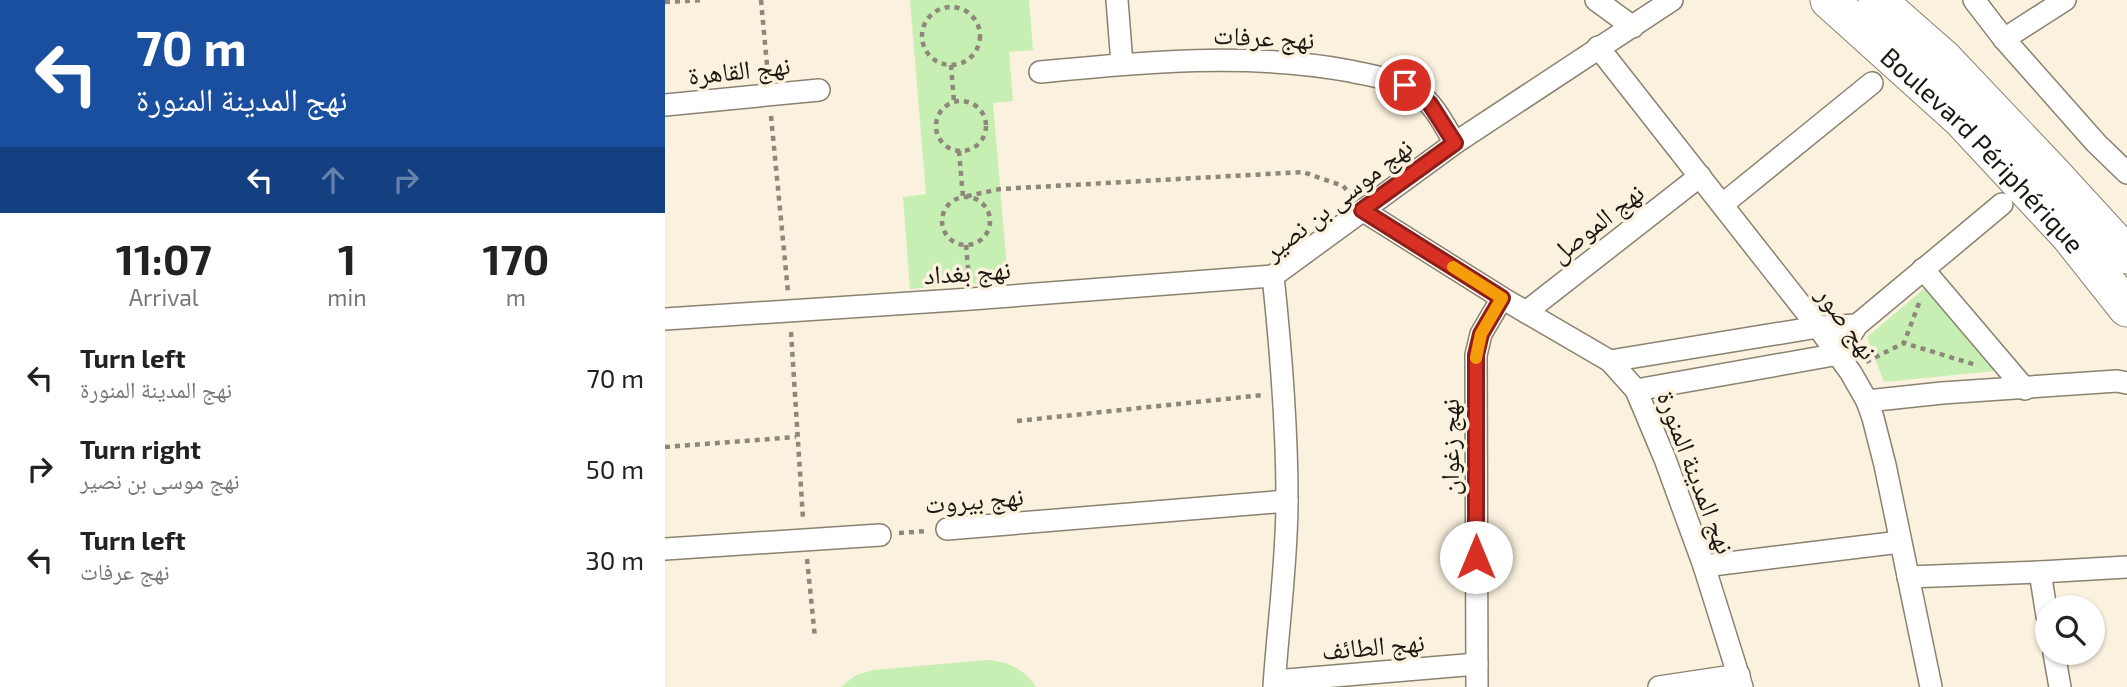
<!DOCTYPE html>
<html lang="en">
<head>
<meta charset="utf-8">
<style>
  body { margin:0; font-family:"Exo 2","Noto Naskh Arabic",sans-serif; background:#f2f2f2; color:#222; height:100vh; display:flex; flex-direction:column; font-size:26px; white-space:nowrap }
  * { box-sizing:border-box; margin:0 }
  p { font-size:23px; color:#767676 }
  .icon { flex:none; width:38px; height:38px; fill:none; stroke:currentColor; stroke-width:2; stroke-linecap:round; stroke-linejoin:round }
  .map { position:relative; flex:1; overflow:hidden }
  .side { display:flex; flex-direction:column; background:#fff; width:665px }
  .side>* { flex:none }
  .top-card { background:#1a4fa0; color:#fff; overflow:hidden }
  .tools { position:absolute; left:1370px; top:595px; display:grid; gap:14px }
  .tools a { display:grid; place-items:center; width:70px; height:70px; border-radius:50%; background:#fff; box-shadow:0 2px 5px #0004; font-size:35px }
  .pin { position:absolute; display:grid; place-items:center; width:60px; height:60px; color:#fff; margin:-30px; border:4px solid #fff; border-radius:50%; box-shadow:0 2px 7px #0007 }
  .me { position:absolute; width:77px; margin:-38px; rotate:0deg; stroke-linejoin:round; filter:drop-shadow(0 0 5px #0008) }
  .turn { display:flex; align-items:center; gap:24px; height:147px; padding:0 21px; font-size:32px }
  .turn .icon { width:91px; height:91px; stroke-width:2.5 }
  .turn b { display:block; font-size:49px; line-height:60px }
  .lanes { display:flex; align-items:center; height:66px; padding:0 21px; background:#0003; justify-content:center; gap:35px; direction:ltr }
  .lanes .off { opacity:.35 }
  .eta { display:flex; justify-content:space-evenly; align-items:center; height:119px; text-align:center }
  .eta b { font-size:42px; font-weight:700; line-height:49px }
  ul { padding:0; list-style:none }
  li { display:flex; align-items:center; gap:21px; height:91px; padding:0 21px }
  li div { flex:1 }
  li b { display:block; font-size:26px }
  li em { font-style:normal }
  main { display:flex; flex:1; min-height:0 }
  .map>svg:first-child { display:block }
  .park { fill:#c7efb3 }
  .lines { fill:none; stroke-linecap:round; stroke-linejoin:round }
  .minor-casing { stroke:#8a8271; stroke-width:24 }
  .trunk-casing { stroke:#8a8271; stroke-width:39 }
  .path { stroke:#8e887a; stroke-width:4.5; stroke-dasharray:5 5; stroke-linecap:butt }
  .minor { stroke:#fff; stroke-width:21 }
  .trunk { stroke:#fff; stroke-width:37 }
  .route-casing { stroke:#8d1f18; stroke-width:18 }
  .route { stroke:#d93025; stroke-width:12 }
  .slow { stroke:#f59e0b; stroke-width:12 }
  .labels { text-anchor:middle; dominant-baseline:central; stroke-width:7; stroke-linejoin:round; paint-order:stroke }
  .street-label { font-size:26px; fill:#1b1811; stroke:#faf1de }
</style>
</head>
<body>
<main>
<section class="side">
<div class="top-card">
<div class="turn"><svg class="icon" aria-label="left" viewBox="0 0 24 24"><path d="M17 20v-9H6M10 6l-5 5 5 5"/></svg><div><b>70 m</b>نهج المدينة المنورة</div></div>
<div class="lanes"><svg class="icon" aria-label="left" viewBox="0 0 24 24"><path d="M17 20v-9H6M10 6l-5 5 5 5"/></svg><svg class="icon off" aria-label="ahead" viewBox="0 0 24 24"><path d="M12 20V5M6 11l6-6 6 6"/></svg><svg class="icon off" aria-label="right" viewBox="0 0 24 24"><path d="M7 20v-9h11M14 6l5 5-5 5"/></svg></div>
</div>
<div class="eta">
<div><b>11:07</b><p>Arrival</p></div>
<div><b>1</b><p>min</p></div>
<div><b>170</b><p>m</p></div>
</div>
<ul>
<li><svg class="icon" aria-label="left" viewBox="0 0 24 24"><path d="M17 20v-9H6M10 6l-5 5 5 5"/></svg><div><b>Turn left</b><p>نهج المدينة المنورة</p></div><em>70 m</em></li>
<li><svg class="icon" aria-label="right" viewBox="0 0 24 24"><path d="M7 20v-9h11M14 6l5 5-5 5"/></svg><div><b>Turn right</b><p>نهج موسى بن نصير</p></div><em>50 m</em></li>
<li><svg class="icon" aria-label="left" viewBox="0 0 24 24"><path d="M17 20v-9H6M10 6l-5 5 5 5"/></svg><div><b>Turn left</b><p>نهج عرفات</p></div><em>30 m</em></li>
</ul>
</section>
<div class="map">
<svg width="1462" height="687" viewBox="0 0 1462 687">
  <rect width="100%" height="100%" fill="#faf1de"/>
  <g class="park">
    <path d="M245,0h119l4,50 -24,2 4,49 -20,2 15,178 -98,8 -7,-92 23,-3z"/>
    <path d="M1260,288l70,83 -111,11 -17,-45z"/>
    <path d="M322,660c22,2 36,8 49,27h-195l15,-12 18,-5z"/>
  </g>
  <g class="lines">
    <g class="minor-casing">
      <g id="minor">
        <path d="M452,0l5,64"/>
        <path d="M931,0l37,27"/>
        <path d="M1309,0l30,39 92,104 31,30"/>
        <path d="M1339,39l61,-39"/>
        <path d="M933,47l220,280 33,46 16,28 6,17 12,47 46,222"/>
        <path d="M375,72c103,-10 208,-20 310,-1 22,5 48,8 67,21 17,12 27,33 38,51"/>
        <path d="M0,105l154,-15"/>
        <path d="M1058,204l149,-121"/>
        <path d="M697,210l140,88 108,63 26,29 29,69 39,107 38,121"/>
        <path d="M1258,269l102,120"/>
        <path d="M861,312l174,-136"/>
        <path d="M0,319l306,-20 302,-23"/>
        <path d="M945,361l208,-34 39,-2"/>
        <path d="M971,390l203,-36 18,-29 145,-121"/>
        <path d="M1202,401l75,-8 175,-12 10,2"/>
        <path d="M282,529l340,-28"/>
        <path d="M0,549l215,-14"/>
        <path d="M1039,566l196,-24"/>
        <path d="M1375,572l7,44"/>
        <path d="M1243,577l132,-5 87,-5"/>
        <path d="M1389,653l6,34"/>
        <path d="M610,681l202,-17"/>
        <path d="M609,687c4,-62 13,-124 13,-187 0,-76 -6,-149 -14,-224l182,-133 217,-143"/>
        <path d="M812,687l-1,-332 5,-21 21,-36"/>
        <path d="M994,687l80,-12"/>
      </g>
    </g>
    <g class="trunk-casing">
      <g id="trunk">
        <path id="s1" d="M1164,0l132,119 108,116 58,73"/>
        <path d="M1212,0l67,59 108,114 75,82"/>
      </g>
    </g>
    <g class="path">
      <path d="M96,0l7,76"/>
      <path d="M0,2l39,-2"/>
      <circle cx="286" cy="36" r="29"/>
      <path d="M286,65l3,37"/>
      <circle cx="296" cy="126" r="25"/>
      <path d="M106,116l17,176"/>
      <path d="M294,151l4,46 37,-8 303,-17 40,14 7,8"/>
      <circle cx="301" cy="221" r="24"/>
      <path d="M301,245l3,34"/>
      <path d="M1254,303l-15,40 72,22"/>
      <path d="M126,332l12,187"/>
      <path d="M1201,362l38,-19"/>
      <path d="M352,421l246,-26"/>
      <path d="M0,447l131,-10"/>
      <path d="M234,533l27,-2"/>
      <path d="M142,559l8,79"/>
    </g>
    <use href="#minor" class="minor"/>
    <use href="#trunk" class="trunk"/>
  </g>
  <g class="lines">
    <g class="route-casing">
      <path id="route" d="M740,85l25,19 25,39 -93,67 140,88 -21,36 -5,21v202"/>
    </g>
    <use href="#route" class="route"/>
    <path class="slow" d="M788,267l49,31 -21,36 -5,24"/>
  </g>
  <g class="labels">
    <g class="street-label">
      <text transform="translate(599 36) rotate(3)">نهج عرفات</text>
      <text transform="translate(74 69) rotate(-6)">نهج القاهرة</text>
      <text stroke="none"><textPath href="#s1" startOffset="215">Boulevard Périphérique</textPath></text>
      <text transform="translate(672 198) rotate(-38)">نهج موسى بن نصير</text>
      <text transform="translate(931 222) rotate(-38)">نهج الموصل</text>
      <text transform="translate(302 271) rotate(-4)">نهج بغداد</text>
      <text transform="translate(1183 322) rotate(54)">نهج صور</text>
      <text transform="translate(783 447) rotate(-90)">نهج زغوان</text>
      <text transform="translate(1032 472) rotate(69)">نهج المدينة المنورة</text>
      <text transform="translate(309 499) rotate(-5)">نهج بيروت</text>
      <text transform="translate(708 645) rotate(-5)">نهج الطائف</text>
    </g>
  </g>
</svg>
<div class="tools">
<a><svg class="icon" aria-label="search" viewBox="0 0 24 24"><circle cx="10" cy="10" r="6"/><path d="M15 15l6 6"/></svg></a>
</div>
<div class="pin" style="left:740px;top:85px;background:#d93025"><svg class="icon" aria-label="arrive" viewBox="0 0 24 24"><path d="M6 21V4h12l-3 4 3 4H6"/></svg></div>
<svg class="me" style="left:811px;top:557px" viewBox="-20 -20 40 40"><circle r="19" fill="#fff"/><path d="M0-13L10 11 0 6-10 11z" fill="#d93025"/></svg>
</div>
</main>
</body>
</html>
